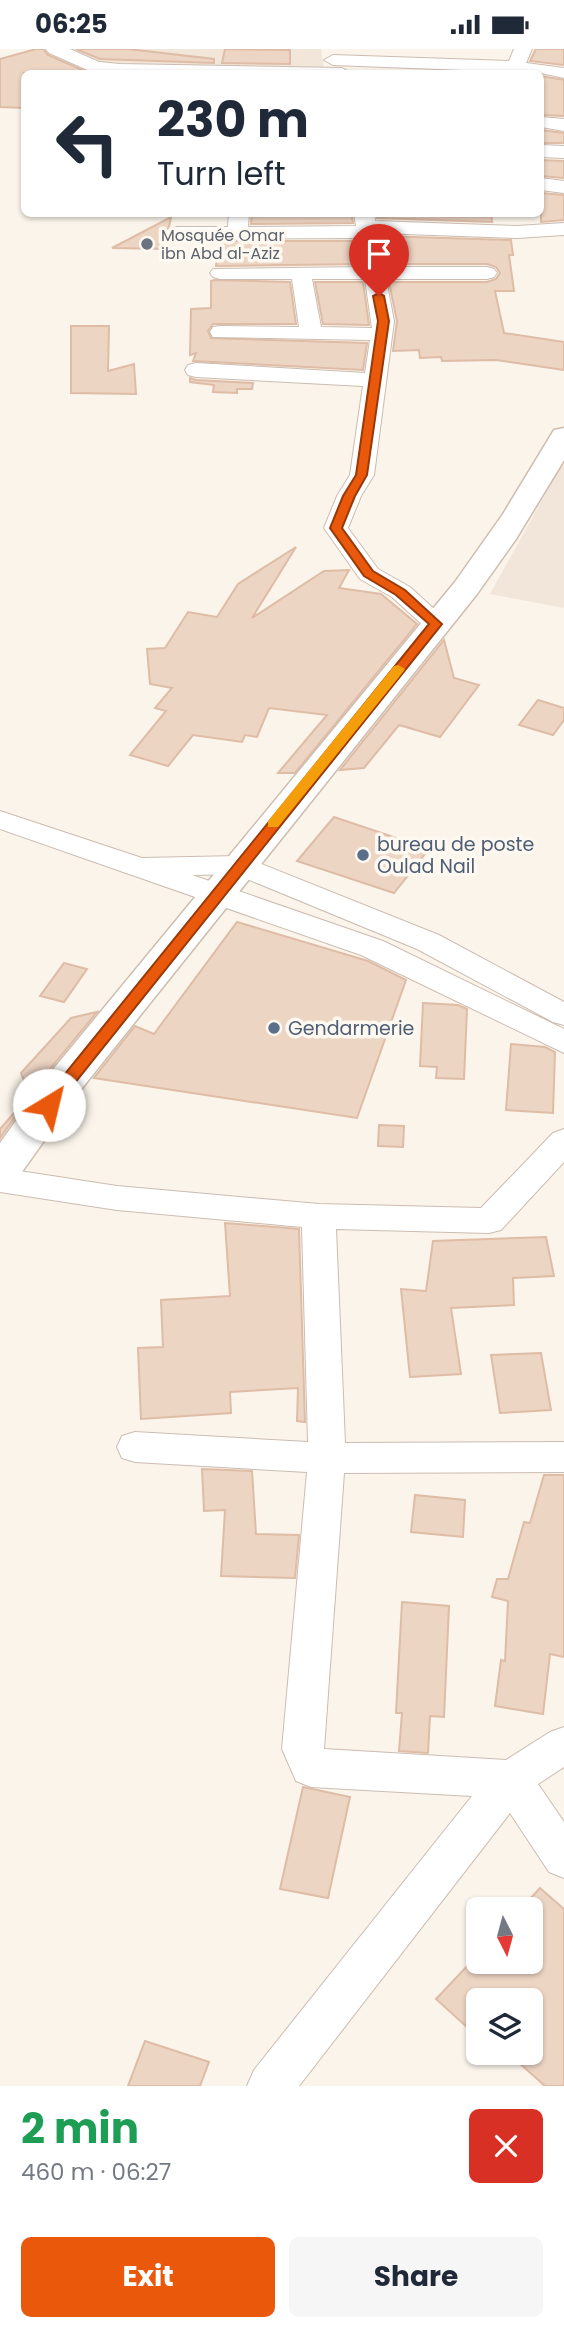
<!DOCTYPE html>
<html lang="en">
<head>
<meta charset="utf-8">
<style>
  body { margin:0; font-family:Poppins,sans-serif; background:#f6f6f7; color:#1f2937; height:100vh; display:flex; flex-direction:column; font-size:26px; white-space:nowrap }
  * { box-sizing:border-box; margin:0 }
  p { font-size:23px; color:#747a83 }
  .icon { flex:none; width:38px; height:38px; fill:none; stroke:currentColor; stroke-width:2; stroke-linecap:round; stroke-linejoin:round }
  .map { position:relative; height:2037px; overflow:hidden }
  .drawer { display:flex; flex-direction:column; background:#fff; flex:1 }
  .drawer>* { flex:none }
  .banner { position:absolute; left:21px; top:21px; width:523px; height:147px; border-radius:10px; box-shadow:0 2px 5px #0004; background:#fff; color:#1f2937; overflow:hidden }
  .needle { width:46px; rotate:174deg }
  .fabs { position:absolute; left:466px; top:1848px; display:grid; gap:14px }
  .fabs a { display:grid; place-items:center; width:77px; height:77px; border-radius:10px; background:#fff; box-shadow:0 2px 5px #0004; font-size:35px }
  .pin { position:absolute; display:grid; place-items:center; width:60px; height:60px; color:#fff; margin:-72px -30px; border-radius:50% 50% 50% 0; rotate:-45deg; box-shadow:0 0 7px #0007 }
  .pin .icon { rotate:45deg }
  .me { position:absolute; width:77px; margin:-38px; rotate:36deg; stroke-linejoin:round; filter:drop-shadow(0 0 5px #0008) }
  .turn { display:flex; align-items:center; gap:24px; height:147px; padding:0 21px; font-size:32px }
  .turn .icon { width:91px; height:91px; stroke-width:2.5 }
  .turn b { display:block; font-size:49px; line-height:60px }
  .round { display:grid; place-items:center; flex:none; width:74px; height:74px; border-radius:10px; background:#f6f6f7 }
  .head { display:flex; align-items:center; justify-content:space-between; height:119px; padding:0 21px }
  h1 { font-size:42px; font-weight:700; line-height:52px; color:#1e9e55 }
  .primary-button { display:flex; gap:14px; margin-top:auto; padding:14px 21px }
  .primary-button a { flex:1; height:80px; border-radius:10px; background:#ea580c; color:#fff; font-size:28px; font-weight:700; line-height:80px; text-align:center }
  .primary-button a+a { background:#f6f6f7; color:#1f2937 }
  .status { display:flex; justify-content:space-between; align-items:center; height:49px; padding:0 35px; background:#fff; direction:ltr }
  .status svg { height:19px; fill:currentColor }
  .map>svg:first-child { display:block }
  .residential { fill:#f1e6d9 }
  .building { fill:#edd5c4; stroke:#debca6; stroke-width:2 }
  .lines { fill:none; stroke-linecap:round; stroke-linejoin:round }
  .street-casing { stroke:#ccbcb1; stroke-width:2 }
  .secondary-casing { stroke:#cebdae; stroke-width:3 }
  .street { fill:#fff; fill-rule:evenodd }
  .secondary { fill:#fff; fill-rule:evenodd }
  .route { fill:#ea580c; stroke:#983908; stroke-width:2 }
  .slow { fill:#f59e0b }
  .worship-dot { fill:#6b7280; stroke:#fdf8f0; stroke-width:2.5 }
  .service-dot { fill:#5c6f8a; stroke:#fdf8f0; stroke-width:2.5 }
  .labels { text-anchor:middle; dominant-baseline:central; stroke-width:7; stroke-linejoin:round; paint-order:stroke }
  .far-worship-label { font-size:16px; fill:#5b616d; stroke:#fdf8f0; text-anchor:start }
  .service-label { font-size:19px; fill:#4e5e75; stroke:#fdf8f0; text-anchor:start }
</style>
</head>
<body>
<div class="status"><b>06:25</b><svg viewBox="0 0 49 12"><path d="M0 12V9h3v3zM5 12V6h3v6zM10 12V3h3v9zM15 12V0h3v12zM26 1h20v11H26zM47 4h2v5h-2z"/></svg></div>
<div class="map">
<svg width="564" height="2037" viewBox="0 0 564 2037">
  <rect width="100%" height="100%" fill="#faf4ea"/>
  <g class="residential">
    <path d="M60,0h261l3,19 -169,-1 -78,-7z"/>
    <path d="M564,411v148l-74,-14z"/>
  </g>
  <g class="building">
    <path d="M36,0h7l5,6 41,18h-65v35l-24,-1v-48z"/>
    <path d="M76,0h52l86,10v4l-114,-4z"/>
    <path d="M225,0l65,1v14l-68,-1z"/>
    <path d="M536,0h28v16l-34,-4z"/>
    <path d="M541,27l23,4v36l-23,-1z"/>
    <path d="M541,81l23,3v10h-23z"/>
    <path d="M541,111l23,1v17l-23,-2z"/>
    <path d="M541,144l23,2v25l-23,2z"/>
    <path d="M252,164h99l2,10 -102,1z"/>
    <path d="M377,164h114l1,9 -115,-4z"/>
    <path d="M171,168l-2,10 -5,6 4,5 -2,11 -54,-1z"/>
    <path d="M380,187l131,4 2,15h-4l5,36h-19l9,42 60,9v28l-68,-10 -54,1 -1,-4 -21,1 -1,-8 -26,1 4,-30 -8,-39h98l9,-3 4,-6 -4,-6 -9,-3h-101z"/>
    <path d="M219,192h137l4,23 -144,2z"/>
    <path d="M214,231l76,2 6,42h-83l-5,7 3,7 156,5 -4,27 -170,-9 3,-8 -6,2 1,-46 20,-1v-27z"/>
    <path d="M315,233h48l6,43 -46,-1z"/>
    <path d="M71,277h38l-1,45 26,-7 2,30 -65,-1z"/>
    <path d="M190,329l6,2 57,3 -1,6h-15v4l-24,-1 1,-7 -24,-3z"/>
    <path d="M296,498l-44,71 72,-47 25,-1 -10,18 42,6 36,30 -122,149h-17l49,-58 -58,-7 -12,29 -12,-2 -3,7 -49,-7 -25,31 -38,-11 36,-44 -11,-3 17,-20 -22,-4 -3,-35 18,-1 23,-36 29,5 21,-33z"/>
    <path d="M444,591l10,38 25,7 -39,52 -41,-12 -35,43 -24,2z"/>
    <path d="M538,651l26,8v12l-11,15 -34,-10z"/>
    <path d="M334,768l95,32 -35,44 -97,-32z"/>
    <path d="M237,873l131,39 38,19 -49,138 -263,-40 41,-52 19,8z"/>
    <path d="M64,914l23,6 -23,33 -24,-6z"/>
    <path d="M423,954l35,2 9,4 -3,70 -28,-1 1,-11 -17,-1z"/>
    <path d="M97,963l-48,58 -49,68v-9l30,-34 -9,-22 50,-55z"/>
    <path d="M511,995l34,3 10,5 -2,61 -47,-3z"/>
    <path d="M379,1076l25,1 -1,21 -25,-1z"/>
    <path d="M225,1174l74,6 6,193 -8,-1 1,-33 -68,4 1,21 -90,6 -3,-71 25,-1 -2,-47 69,-4z"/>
    <path d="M546,1188l8,39 -41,2 1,27 -63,3 10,66 -51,3 -9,-88 25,2 7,-50z"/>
    <path d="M541,1304l10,57 -51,3 -9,-58z"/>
    <path d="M202,1420l50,2 4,63 43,1 -4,43 -74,-2 4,-66 -21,1z"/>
    <path d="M544,1426h20v182l-14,-3 -7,60 -48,-8 6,-46 4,1 3,-60 -16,-4 5,-18h11l16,-57 6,1z"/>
    <path d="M415,1446l50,5 -2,37 -52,-5z"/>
    <path d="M402,1553l47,4 -5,111 -14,-1 -2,37 -29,-2 3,-38h-6z"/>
    <path d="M303,1738l47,10 -22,101 -48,-9z"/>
    <path d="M540,1839l24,21v177h-19l-37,-33h22v-53h-52v37l-42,-38 35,-37h59v-63z"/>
    <path d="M145,1992l64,21 -9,24h-72z"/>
  </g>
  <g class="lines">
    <g class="street-casing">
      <g id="street">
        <path d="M46,0h24l29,13 21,2 222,4 9,5h-240l-21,-2 -41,-18z"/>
        <path d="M514,0h18l-6,14 38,5v10l-23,-5 -208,-8 -9,-5 9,-5 176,6z"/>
        <path d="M541,68l23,2v12l-23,-4z"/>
        <path d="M541,96l23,1v12l-23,-1z"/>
        <path d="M541,129l23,3v12l-23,-3z"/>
        <path d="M229,164h20l-1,14 108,-1 -2,-13h20l1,8 142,5 47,-3v12l-47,3 -140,-5 7,34h103l7,2 3,4 -3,4 -7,2h-101l8,42 -20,154 -13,21 -13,32 30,41 32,18 35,32 4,5 -4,5 -9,3 -9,-3 -35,-32 -32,-18 -36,-51 13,-32 13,-21 13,-89 -167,-9 -8,-2 -3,-5 3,-5 8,-2 169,10 5,-33 -157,-3 -3,-5 3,-5 8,-1 78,1 -7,-48h-72l-7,-2 -3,-4 3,-4 150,-2 -5,-29 -181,1 -7,-2 -3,-4 3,-4 7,-2h51zM312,230h53l7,49 -51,-1z"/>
        <path d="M0,762l142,47 97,-2 10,3 190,76 125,67v23l-11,-3 -136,-73 -182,-75 -43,1 191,66 181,88v24l-203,-98 -361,-126z"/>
        <path d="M564,1080v33l-63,68 -12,3 -153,-4 9,214 219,-1v30l-220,1 -20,276 182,11 44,-28 14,-5v40l-26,17 26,38v56l-15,-6 -39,-59 -211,273h-52l7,-16 218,-274 -161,-9 -15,-6 -14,-32 25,-277 -172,-10 -13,-4 -5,-11 5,-11 13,-4 173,10 -6,-215 -185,-17 -117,-18v-24l117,18 202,18 162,4 72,-75z"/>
      </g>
    </g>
    <g class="secondary-casing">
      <path id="secondary" d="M564,379v32l-48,79 -39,55 -398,498 -65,91 -14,5v-45l51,-71 404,-490 48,-68 51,-84z"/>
    </g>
    <use href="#street" class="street"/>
    <use href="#secondary" class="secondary"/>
  </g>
  <path class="route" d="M379,244l5,3 5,25 -22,154 -12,21 -13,32 31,43 32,19 37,34 -388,485h-11l-2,-4 2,-4 386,-477 -33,-29 -32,-19 -34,-48 13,-32 13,-21 22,-154 -5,-25z"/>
  <path class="slow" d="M398,616l7,4 -2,3 -125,155h-10v-6l126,-155z"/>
  <circle class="worship-dot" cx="147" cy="195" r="7"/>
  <g class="service-dot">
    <circle cx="363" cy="806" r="7"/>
    <circle cx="274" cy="979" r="7"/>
  </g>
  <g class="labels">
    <g class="far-worship-label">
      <text x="161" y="186">Mosquée Omar<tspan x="161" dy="18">ibn Abd al-Aziz</tspan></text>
    </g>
    <g class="service-label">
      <text x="377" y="795">bureau de poste<tspan x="377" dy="22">Oulad Nail</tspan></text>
      <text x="288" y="979">Gendarmerie</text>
    </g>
  </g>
</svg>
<div class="fabs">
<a><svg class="needle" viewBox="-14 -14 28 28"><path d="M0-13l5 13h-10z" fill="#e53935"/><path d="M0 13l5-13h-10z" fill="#747a83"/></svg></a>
<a><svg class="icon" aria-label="layers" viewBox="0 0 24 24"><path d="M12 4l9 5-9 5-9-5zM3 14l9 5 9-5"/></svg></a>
</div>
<div class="pin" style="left:379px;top:247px;background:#d93025"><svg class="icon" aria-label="arrive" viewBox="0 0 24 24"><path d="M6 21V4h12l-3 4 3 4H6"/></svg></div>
<svg class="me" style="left:49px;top:1056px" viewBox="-20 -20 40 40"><circle r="19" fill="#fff"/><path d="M0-13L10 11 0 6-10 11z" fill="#ea580c"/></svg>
<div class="banner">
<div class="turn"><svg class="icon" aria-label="left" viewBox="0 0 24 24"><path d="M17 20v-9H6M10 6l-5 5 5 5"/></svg><div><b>230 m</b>Turn left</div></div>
</div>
</div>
<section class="drawer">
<div class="head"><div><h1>2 min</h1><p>460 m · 06:27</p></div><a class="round" style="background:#d93025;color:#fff"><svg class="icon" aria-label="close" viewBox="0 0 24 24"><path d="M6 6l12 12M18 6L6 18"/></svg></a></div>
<div class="primary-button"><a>Exit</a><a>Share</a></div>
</section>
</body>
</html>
